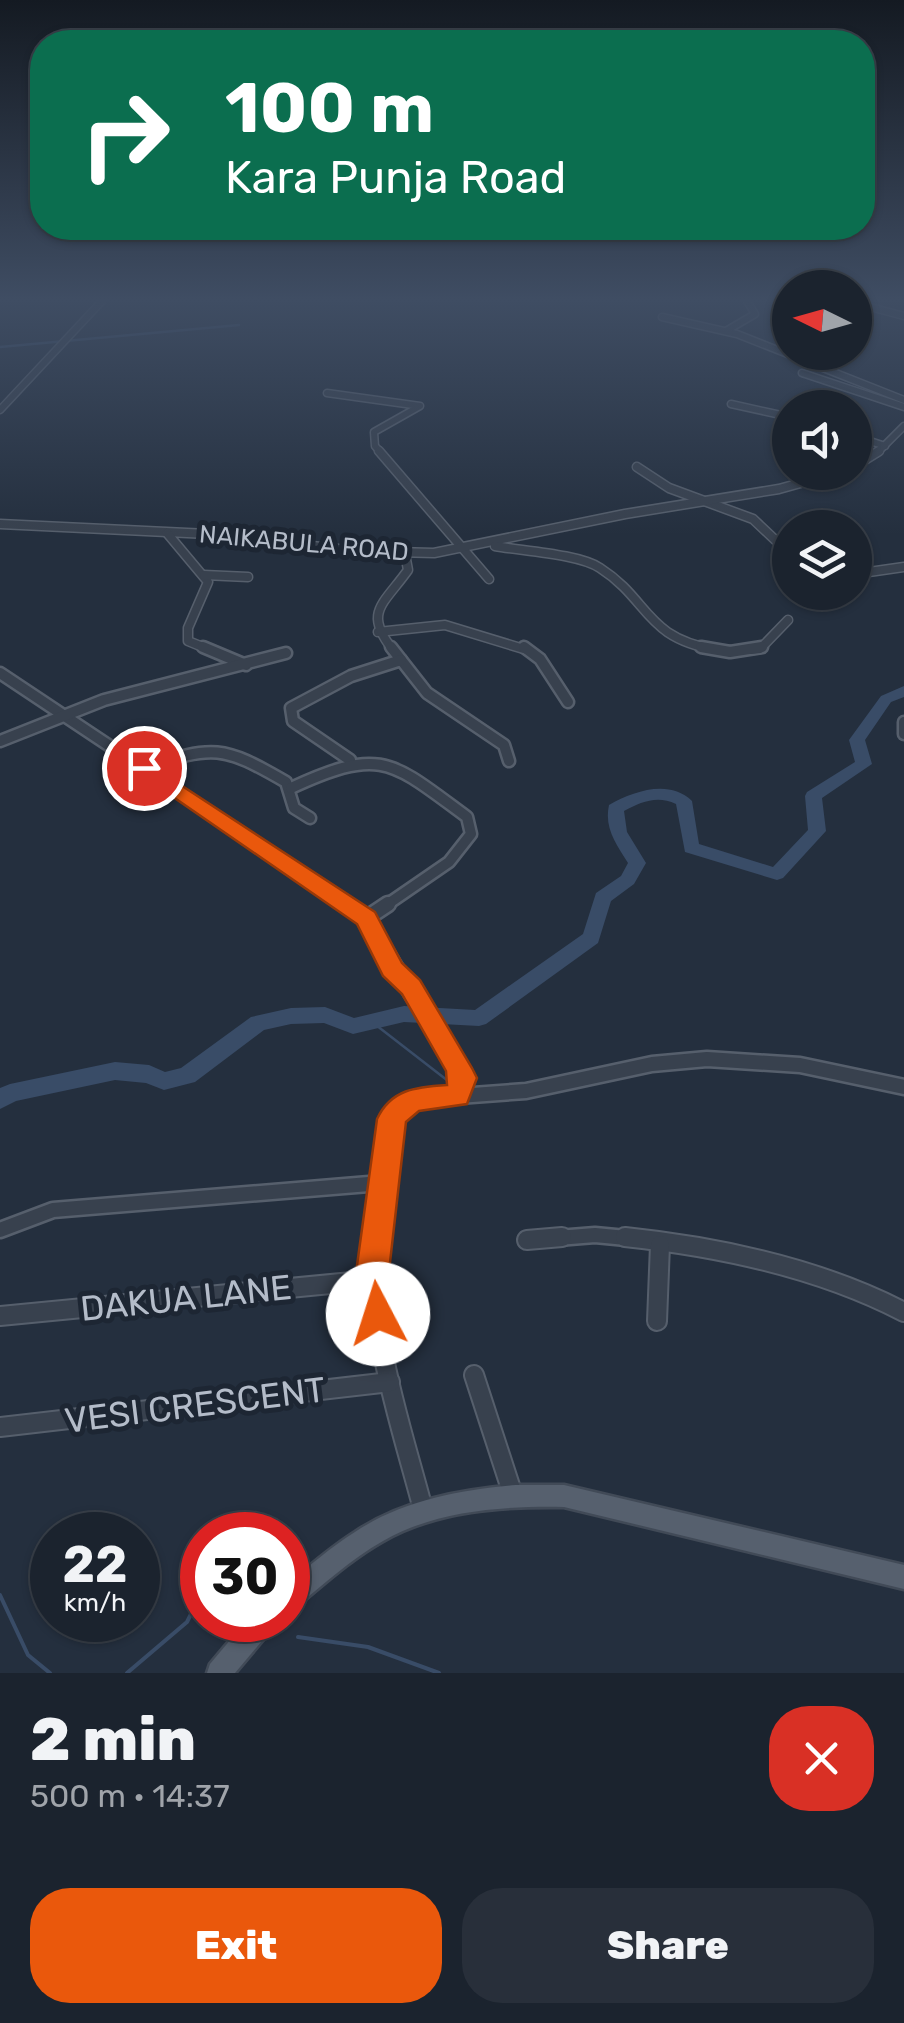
<!DOCTYPE html>
<html lang="en">
<head>
<meta charset="utf-8">
<style>
  body { margin:0; font-family:Rubik,sans-serif; background:#282f3a; color:#f1f3f6; height:100vh; display:flex; flex-direction:column; font-size:38px; white-space:nowrap }
  * { box-sizing:border-box; margin:0 }
  p { font-size:32px; color:#a0a4aa }
  .icon { flex:none; width:55px; height:55px; fill:none; stroke:currentColor; stroke-width:2; stroke-linecap:round; stroke-linejoin:round }
  .map { position:relative; height:1673px; overflow:hidden }
  .panel { display:flex; flex-direction:column; background:#1b232e; flex:1 }
  .panel>* { flex:none }
  .banner { position:absolute; left:30px; top:30px; width:845px; height:210px; border-radius:40px; box-shadow:0 2px 8px #0004,0 0 0 2px #39404a; background:#0b6e4f; color:#fff; overflow:hidden }
  .needle { width:65px; rotate:275deg }
  .fabs { position:absolute; left:772px; top:270px; display:grid; gap:20px }
  .fabs a { display:grid; place-items:center; width:100px; height:100px; border-radius:50%; background:#1b232e; box-shadow:0 2px 8px #0004,0 0 0 2px #39404a; font-size:50px }
  .speed { position:absolute; left:30px; top:1512px; display:flex; gap:20px; font-size:50px; font-weight:700; text-align:center }
  .speed>* { display:grid; place-content:center; width:130px; height:130px; border-radius:50%; background:#1b232e; box-shadow:0 2px 8px #0004,0 0 0 2px #39404a; line-height:1 }
  .speed small { font-size:25px; font-weight:400 }
  .speed .limit { border:15px solid #d22; background:#fff; color:#111 }
  .pin { position:absolute; display:grid; place-items:center; width:85px; height:85px; color:#fff; margin:-42px; border:5px solid #fff; border-radius:50%; box-shadow:0 2px 10px #0007 }
  .me { position:absolute; width:110px; margin:-55px; rotate:355deg; stroke-linejoin:round; filter:drop-shadow(0 0 8px #0008) }
  .turn { display:flex; align-items:center; gap:35px; height:210px; padding:0 30px; font-size:45px }
  .turn .icon { width:130px; height:130px; stroke-width:2.5 }
  .turn b { display:block; font-size:70px; line-height:85px }
  .round { display:grid; place-items:center; flex:none; width:105px; height:105px; border-radius:40px; background:#282f3a }
  .headline { display:flex; align-items:center; justify-content:space-between; height:170px; padding:0 30px }
  h1 { font-size:60px; font-weight:800; line-height:75px }
  .action { display:flex; gap:20px; margin-top:auto; padding:20px 30px }
  .action a { flex:1; height:115px; border-radius:40px; background:#ea580c; color:#fff; font-size:40px; font-weight:800; line-height:115px; text-align:center }
  .action a+a { background:#282f3a; color:#f1f3f6 }
  .map>svg:first-child { display:block }
  .lines { fill:none; stroke-linecap:round; stroke-linejoin:round }
  .stream-far1 { stroke:#394c67; stroke-width:2.5 }
  .stream { stroke:#394c67; stroke-width:4 }
  .river { fill:#394c67; fill-rule:evenodd }
  .minor-far4-casing { stroke:#565f6c; stroke-width:9 }
  .minor-far3-casing { stroke:#565f6c; stroke-width:11 }
  .minor-far2-casing { stroke:#565f6c; stroke-width:15 }
  .minor-far1-casing { stroke:#565f6c; stroke-width:19 }
  .minor-casing { stroke:#565f6c; stroke-width:22 }
  .major-casing { stroke:#414a57; stroke-width:5 }
  .minor-far4 { stroke:#38414e; stroke-width:6 }
  .minor-far3 { stroke:#38414e; stroke-width:8 }
  .minor-far2 { stroke:#38414e; stroke-width:10 }
  .minor-far1 { stroke:#38414e; stroke-width:14 }
  .minor { stroke:#38414e; stroke-width:18 }
  .major { fill:#56606e; fill-rule:evenodd }
  .route { fill:#ea580c; stroke:#983908; stroke-width:2.5 }
  .labels { text-anchor:middle; dominant-baseline:central; stroke-width:10; stroke-linejoin:round; paint-order:stroke }
  .far-street-label { font-size:25px; fill:#b4bcc9; stroke:#1d2633 }
  .near-street-label { font-size:35px; fill:#b4bcc9; stroke:#1d2633 }
</style>
</head>
<body>
<div class="map">
<svg width="904" height="1673" viewBox="0 0 904 1673">
  <rect width="100%" height="100%" fill="#242f3e"/>
  <g class="lines">
    <g class="stream-far1">
      <path d="M0,347l239,-22"/>
      <path d="M372,1022l80,62"/>
    </g>
    <g class="stream">
      <path d="M0,1595l28,60 22,18"/>
      <path d="M298,1637l70,10 71,26"/>
      <path d="M127,1673l60,-51 12,-24 3,2"/>
    </g>
    <path class="river" d="M904,686v11l-13,5 -26,38 7,24 -50,34 4,33 -43,47 -6,2 -92,-28 -9,-48c-19,-9 -35,-2 -52,7l3,21 19,31 -12,21 -23,17 -13,42 -112,81 -7,2 -75,-4 -51,12 -29,-11 -33,1 -27,6 -69,52 -31,8 -18,-7 -31,-3 -99,21 -16,8v-21l10,-4 105,-22 34,3 16,7 16,-4 70,-51 40,-9 34,-1 29,11 50,-12 71,4 108,-76 13,-41 25,-17 7,-13c-12,-19 -24,-35 -19,-58 25,-14 60,-26 83,-4l7,43 74,23 35,-37 -3,-34 2,-4 48,-30 -6,-22 32,-44z"/>
    <g class="minor-far4-casing">
      <g id="minor-far4">
        <path d="M855,303l49,13"/>
        <path d="M662,317l75,17 167,66"/>
        <path d="M726,331l29,-17 -8,-13"/>
        <path d="M802,373l102,34"/>
        <path d="M327,393l93,13 -46,26 1,14 6,7"/>
        <path d="M731,404l59,13"/>
        <path d="M0,410l102,-109"/>
        <path d="M855,436l30,10"/>
        <path d="M877,453l27,-27"/>
      </g>
    </g>
    <g class="minor-far3-casing">
      <g id="minor-far3">
        <path d="M379,451l110,128"/>
        <path d="M855,466l24,-15"/>
        <path d="M637,467l32,21 84,31 37,35"/>
        <path d="M0,524l208,10 148,17 78,2 191,-39 154,-25 61,-17"/>
        <path d="M167,533l41,49 -20,46v13l22,9"/>
        <path d="M495,546c27,5 84,8 105,22 50,32 44,70 117,82"/>
        <path d="M855,574l49,-7"/>
        <path d="M204,575l44,2"/>
        <path d="M378,632l67,-7 82,25"/>
        <path d="M393,650c-30,-38 -10,-45 15,-80l-3,-16"/>
        <path d="M751,650l9,-1 28,-29"/>
      </g>
    </g>
    <g class="minor-far2-casing">
      <g id="minor-far2">
        <path d="M203,647l43,18"/>
        <path d="M391,647l36,46 77,52 5,16"/>
        <path d="M524,647l16,12 28,43"/>
        <path d="M701,647l29,5 32,-5"/>
        <path d="M0,673l350,233"/>
        <path d="M904,722v12"/>
        <path d="M0,741l104,-41 182,-47"/>
        <path d="M350,760l-57,-39 -2,-13 60,-32 50,-16"/>
        <path d="M144,768c70,-23 78,-23 142,14l8,26 16,10"/>
        <path d="M291,788c91,-42 100,-27 176,29l4,17 -22,28 -64,44"/>
      </g>
    </g>
    <g class="minor-far1-casing">
      <g id="minor-far1">
        <path d="M346,904l21,14 21,-14"/>
        <path d="M367,918c27,52 61,99 91,150l5,10 -6,18"/>
        <path d="M0,1230l53,-20 328,-27"/>
        <path d="M377,1240l15,-121 9,-14 17,-6 108,-8 126,-27 55,-5 93,6 104,22"/>
        <path d="M533,1240l62,-5 52,5"/>
      </g>
    </g>
    <g class="minor-casing">
      <g id="minor">
        <path d="M377,1237c-11,92 24,187 47,276"/>
        <path d="M625,1237c95,10 194,31 279,75"/>
        <path d="M527,1240l35,-3"/>
        <path d="M0,1316l372,-36"/>
        <path d="M657,1321l3,-76"/>
        <path d="M474,1375l39,120"/>
        <path d="M0,1427l390,-45"/>
      </g>
    </g>
    <g class="major-casing">
      <g id="major">
        <path d="M516,1485h48l340,80v24l-340,-82c-61,-1 -127,3 -181,34 -32,18 -59,43 -87,66l-8,4v-27c21,-18 43,-37 67,-52 48,-32 105,-42 161,-47z"/>
        <path d="M247,1620h28l-3,9 -37,44h-28l3,-9z"/>
      </g>
    </g>
    <use href="#minor-far4" class="minor-far4"/>
    <use href="#minor-far3" class="minor-far3"/>
    <use href="#minor-far2" class="minor-far2"/>
    <use href="#minor-far1" class="minor-far1"/>
    <use href="#minor" class="minor"/>
    <use href="#major" class="major"/>
  </g>
  <linearGradient id="sky" x2="0" y2="1"><stop stop-color="#141a22"/><stop offset="0.56" stop-color="#3f4d63"/><stop offset="1" stop-color="#3f4d63" stop-opacity="0"/></linearGradient>
  <rect width="904" height="535" fill="url(#sky)"/>
  <path class="route" d="M144,761l231,151 27,51 18,17 52,88 5,10 -10,26 -48,7 -13,11 -18,158 6,34 -5,12 -11,4 -12,-4 -11,-46 22,-161c14,-30 39,-32 70,-34l-1,-14 -44,-77 -19,-18 -26,-52 -220,-152v-9z"/>
  <g class="labels">
    <g class="far-street-label">
      <text transform="translate(304 543) rotate(5)">NAIKABULA ROAD</text>
    </g>
    <g class="near-street-label">
      <text transform="translate(186 1298) rotate(-6)">DAKUA LANE</text>
      <text transform="translate(195 1405) rotate(-7)">VESI CRESCENT</text>
    </g>
  </g>
</svg>
<div class="fabs">
<a><svg class="needle" viewBox="-14 -14 28 28"><path d="M0-13l5 13h-10z" fill="#e53935"/><path d="M0 13l5-13h-10z" fill="#a0a4aa"/></svg></a>
<a><svg class="icon" aria-label="sound" viewBox="0 0 24 24"><path d="M4 9h4l5-4v14l-5-4H4zM17 9q2 3 0 6"/></svg></a>
<a><svg class="icon" aria-label="layers" viewBox="0 0 24 24"><path d="M12 4l9 5-9 5-9-5zM3 14l9 5 9-5"/></svg></a>
</div>
<div class="speed"><div>22<small>km/h</small></div><div class="limit">30</div></div>
<div class="pin" style="left:144px;top:768px;background:#d93025"><svg class="icon" aria-label="arrive" viewBox="0 0 24 24"><path d="M6 21V4h12l-3 4 3 4H6"/></svg></div>
<svg class="me" style="left:378px;top:1314px" viewBox="-20 -20 40 40"><circle r="19" fill="#fff"/><path d="M0-13L10 11 0 6-10 11z" fill="#ea580c"/></svg>
<div class="banner">
<div class="turn"><svg class="icon" aria-label="right" viewBox="0 0 24 24"><path d="M7 20v-9h11M14 6l5 5-5 5"/></svg><div><b>100 m</b>Kara Punja Road</div></div>
</div>
</div>
<section class="panel">
<div class="headline"><div><h1>2 min</h1><p>500 m · 14:37</p></div><a class="round" style="background:#d93025;color:#fff"><svg class="icon" aria-label="close" viewBox="0 0 24 24"><path d="M6 6l12 12M18 6L6 18"/></svg></a></div>
<div class="action"><a>Exit</a><a>Share</a></div>
</section>
</body>
</html>
